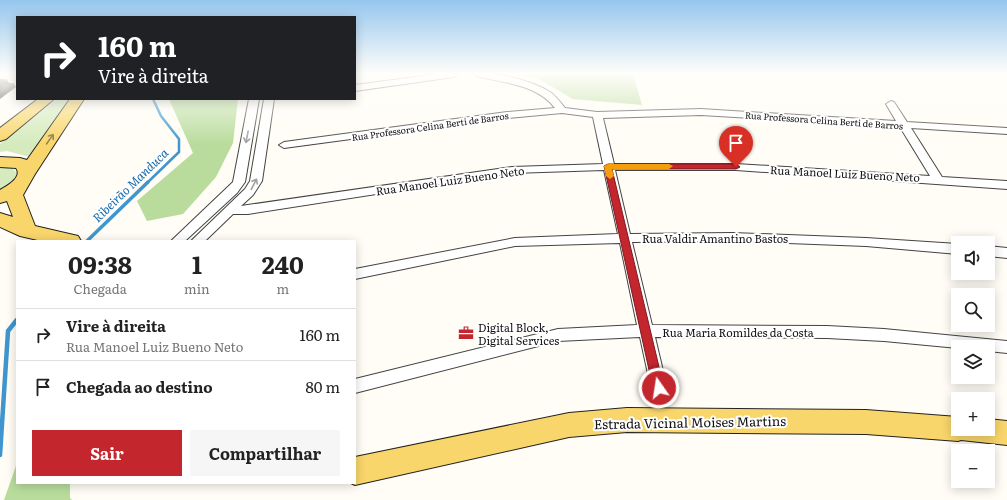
<!DOCTYPE html>
<html lang="pt">
<head>
<meta charset="utf-8">
<style>
  body { margin:0; font-family:Literata,serif; background:#f6f6f6; color:#222; height:100vh; display:flex; flex-direction:column; font-size:15px; white-space:nowrap }
  * { box-sizing:border-box; margin:0 }
  p { font-size:13px; color:#767676 }
  .icon { flex:none; width:22px; height:22px; fill:none; stroke:currentColor; stroke-width:2; stroke-linecap:round; stroke-linejoin:round }
  .map { position:relative; flex:1; overflow:hidden }
  .sheet { position:absolute; left:16px; top:240px; width:340px; height:244px; display:flex; flex-direction:column; background:#fff; border-radius:0px; box-shadow:0 2px 10px #0003 }
  .sheet>* { flex:none }
  .top-card { position:absolute; left:16px; top:16px; width:340px; height:84px; border-radius:0px; box-shadow:0 2px 10px #0003; background:#202124; color:#fff; overflow:hidden }
  .tools { position:absolute; left:951px; top:236px; display:grid; gap:8px }
  .tools a { display:grid; place-items:center; width:44px; height:44px; border-radius:0px; background:#fff; box-shadow:0 2px 10px #0003; font-size:20px }
  .pin { position:absolute; display:grid; place-items:center; width:34px; height:34px; color:#fff; margin:-41px -17px; border-radius:50% 50% 50% 0; rotate:-45deg; box-shadow:0 0 4px #0007 }
  .pin .icon { rotate:45deg }
  .me { position:absolute; width:44px; margin:-22px; rotate:347deg; stroke-linejoin:round; filter:drop-shadow(0 0 3px #0008) }
  .turn { display:flex; align-items:center; gap:14px; height:84px; padding:0 16px; font-size:18px }
  .turn .icon { width:52px; height:52px; stroke-width:2.5 }
  .turn b { display:block; font-size:28px; line-height:34px }
  .eta { display:flex; justify-content:space-evenly; align-items:center; height:68px; text-align:center }
  .eta b { font-size:24px; font-weight:700; line-height:28px }
  .action { display:flex; gap:8px; margin-top:auto; padding:8px 16px }
  .action a { flex:1; height:46px; border-radius:0px; background:#c4262e; color:#fff; font-size:16px; font-weight:700; line-height:46px; text-align:center }
  .action a+a { background:#f6f6f6; color:#222 }
  ul { padding:0; list-style:none }
  li { display:flex; align-items:center; gap:12px; height:52px; padding:0 16px; border-top:1px solid #e0e0e0 }
  li div { flex:1 }
  li b { display:block; font-size:15px }
  li em { font-style:normal }
  .map>svg:first-child { display:block }
  .green { fill:#d5ebbd }
  .forest { fill:#b9dc9c }
  .lines { fill:none; stroke-linecap:round; stroke-linejoin:round }
  .stream-far2 { stroke:#3f96cf; stroke-width:2.5 }
  .stream-far1 { stroke:#3f96cf; stroke-width:3.5 }
  .stream { stroke:#3f96cf; stroke-width:4.5 }
  .street-casing { stroke:#444; stroke-width:2 }
  .primary-casing { stroke:#222; stroke-width:2 }
  .street { fill:#fff; fill-rule:evenodd }
  .primary { fill:#f9d66b; fill-rule:evenodd }
  .shaded-wall { fill:#3f3936 }
  .building { fill:#5a524d; stroke:#3f3936 }
  .oneway { stroke:#a0a0a0 }
  .oneway2 { stroke:#917d42 }
  .route { fill:#c4262e; stroke:#7f191e }
  .slow { fill:#f59e0b }
  .labels { text-anchor:middle; dominant-baseline:central; stroke-width:4; stroke-linejoin:round; paint-order:stroke }
  .far-street-label { font-size:9px; fill:#111; stroke:#fff }
  .street-label { font-size:11px; fill:#111; stroke:#fff }
  .poi-label { font-size:11px; fill:#111; stroke:#fff; text-anchor:start }
  .water-label { font-size:12px; font-style:italic; fill:#1768a6; stroke:#fff }
  .near-street-label { font-size:13px; fill:#111; stroke:#fff }
</style>
</head>
<body>
<div class="map">
<svg width="1007" height="500" viewBox="0 0 1007 500">
  <rect width="100%" height="100%" fill="#fffdf5"/>
  <g class="green">
    <path d="M57,99h13l-40,58 -23,-6 -7,1v-8z"/>
    <path d="M0,167l12,1 5,5 -3,8 -14,9z"/>
  </g>
  <g class="forest">
    <path d="M520,74h113l9,31 -69,-6 -34,-20z"/>
    <path d="M169,99h69l-5,44 -17,34 -33,37 -36,7 -10,-20 56,-48z"/>
    <path d="M17,463v20h53v15l2,2h-68z"/>
  </g>
  <g class="lines">
    <path class="stream-far2" d="M147,183l32,-31v-13l-18,-23 -8,-17"/>
    <g class="stream-far1">
      <path d="M87,241l61,-59"/>
      <path d="M15,322l2,-3"/>
    </g>
    <path class="stream" d="M0,455l8,-124 8,-10"/>
    <g class="street-casing">
      <g id="street">
        <path d="M438,74h20l-4,3 -99,14v-6z"/>
        <path d="M475,74c19,-3 58,7 75,18 6,4 10,10 15,16l32,4 104,-3 195,12 -10,-17 5,-3 3,1 13,20 100,6v6l-96,-6 31,49 65,4v8l-271,-19h-121l15,64 103,-1 133,5 92,6v10l-92,-8 -133,-5 -101,1 20,83 175,1 57,3 123,12v12l-19,-2v-4h-30v1l-74,-7 -57,-3 -172,-1 12,51 -2,5 -6,2 -6,-2 -2,-5 -11,-51 -82,4 -203,52v-14l203,-50 79,-4 -17,-82 -105,3 -160,33v-10l160,-31 103,-4 -14,-64 -92,3 -264,41h-15l-28,27h-14l54,-52 5,-8 14,-82h10l-12,82 -9,14 -12,11 271,-39 91,-3 -10,-47 -31,-4 -55,5 -223,30 -5,-3 5,-3 223,-30 48,-4c-18,-24 -52,-25 -79,-32zM701,115l199,12 30,49 -194,-12h-122l-11,-46z"/>
        <path d="M249,99h10l-14,83 -8,11 -52,48h-14l62,-59z"/>
        <path d="M988,246l19,2v10l-19,-2z"/>
      </g>
    </g>
    <g class="primary-casing">
      <g id="primary">
        <path d="M38,99h16l-48,40 -6,2v-13z"/>
        <path d="M70,99h14l-49,75 -12,21 12,31 43,10 3,5h-39l-22,-5 -20,-9v-14l13,4 -6,-16 -7,2v-13c7,-4 23,-13 16,-22l-16,-1v-10l20,1 7,2z"/>
        <path d="M627,408l239,2 92,7v12h30v-10l19,2v24l-46,-5 -3,1 -92,-7 -239,-2 -58,5 -214,48 -4,-2h4v-26l214,-44z"/>
      </g>
    </g>
    <use href="#street" class="street"/>
    <use href="#primary" class="primary"/>
  </g>
  <g class="shaded-wall">
    <path d="M7,80l2,3h-7z"/>
    <path d="M14,84l2,3 -16,12v-5z"/>
  </g>
  <path class="building" d="M0,79l7,1 -5,3 12,1 -14,10z"/>
  <defs><path id="oneway-shaft" d="M-6 0H5M1.5-3L5.5 0L1.5 3" fill="none" stroke-width="1.6" stroke-linecap="round" stroke-linejoin="round"/></defs>
  <g class="oneway">
    <use href="#oneway-shaft" transform="translate(247 137) rotate(101)"/>
    <use href="#oneway-shaft" transform="translate(254 184) rotate(-63)"/>
  </g>
  <use class="oneway2" href="#oneway-shaft" transform="translate(50 139) rotate(-55)"/>
  <linearGradient id="sky" x2="0" y2="1"><stop stop-color="#95c6ee"/><stop offset="0.51" stop-color="#fffefa"/><stop offset="1" stop-color="#fffefa" stop-opacity="0"/></linearGradient>
  <rect width="1007" height="144" fill="url(#sky)"/>
  <path class="route" d="M608,164h128l4,3 -4,2h-124l52,219 -1,3 -4,2 -4,-2 -2,-3 -49,-222z"/>
  <path class="slow" d="M608,164h61l4,2 -4,3h-57l2,7 -4,3 -4,-3 -2,-10z"/>
  <defs>
    <g id="office-bare" transform="scale(1.2)"><path d="M-6-3h4V-5.5h4V-3h4V5H-6ZM-1-4.5V-3h2v-1.5ZM-6 0V1H6V0Z" fill="#c4262e" stroke="#fff" stroke-width="2.5" paint-order="stroke"/></g>
  </defs>
  <g fill-rule="evenodd">
    <use href="#office-bare" x="466" y="333"/>
  </g>
  <g class="labels">
    <g class="far-street-label">
      <text transform="translate(824 120) rotate(4)">Rua Professora Celina Berti de Barros</text>
      <text transform="translate(430 126) rotate(-8)">Rua Professora Celina Berti de Barros</text>
    </g>
    <g class="street-label">
      <text transform="translate(845 173) rotate(3)">Rua Manoel Luiz Bueno Neto</text>
      <text transform="translate(450 180) rotate(-8)">Rua Manoel Luiz Bueno Neto</text>
      <text x="715" y="238">Rua Valdir Amantino Bastos</text>
      <text x="738" y="332">Rua Maria Romildes da Costa</text>
    </g>
    <g class="poi-label">
      <text x="478" y="327">Digital Block,<tspan x="478" dy="13">Digital Services</tspan></text>
    </g>
    <g class="water-label">
      <text transform="translate(130 185) rotate(-44)">Ribeirão Manduca</text>
    </g>
    <g class="near-street-label">
      <text transform="translate(690 422) rotate(-1)">Estrada Vicinal Moises Martins</text>
    </g>
  </g>
</svg>
<div class="tools">
<a><svg class="icon" aria-label="sound" viewBox="0 0 24 24"><path d="M4 9h4l5-4v14l-5-4H4zM17 9q2 3 0 6"/></svg></a>
<a><svg class="icon" aria-label="search" viewBox="0 0 24 24"><circle cx="10" cy="10" r="6"/><path d="M15 15l6 6"/></svg></a>
<a><svg class="icon" aria-label="layers" viewBox="0 0 24 24"><path d="M12 4l9 5-9 5-9-5zM3 14l9 5 9-5"/></svg></a>
<a>+</a>
<a>−</a>
</div>
<div class="pin" style="left:736px;top:167px;background:#d93025"><svg class="icon" aria-label="arrive" viewBox="0 0 24 24"><path d="M6 21V4h12l-3 4 3 4H6"/></svg></div>
<svg class="me" style="left:659px;top:388px" viewBox="-20 -20 40 40"><circle r="17" fill="#c4262e" stroke="#fff" stroke-width="3"/><path d="M0-11L8 9 0 5-8 9z" fill="#fff"/></svg>
<div class="top-card">
<div class="turn"><svg class="icon" aria-label="right" viewBox="0 0 24 24"><path d="M7 20v-9h11M14 6l5 5-5 5"/></svg><div><b>160 m</b>Vire à direita</div></div>
</div>
<section class="sheet">
<div class="eta">
<div><b>09:38</b><p>Chegada</p></div>
<div><b>1</b><p>min</p></div>
<div><b>240</b><p>m</p></div>
</div>
<ul>
<li><svg class="icon" aria-label="right" viewBox="0 0 24 24"><path d="M7 20v-9h11M14 6l5 5-5 5"/></svg><div><b>Vire à direita</b><p>Rua Manoel Luiz Bueno Neto</p></div><em>160 m</em></li>
<li><svg class="icon" aria-label="arrive" viewBox="0 0 24 24"><path d="M6 21V4h12l-3 4 3 4H6"/></svg><div><b>Chegada ao destino</b></div><em>80 m</em></li>
</ul>
<div class="action"><a>Sair</a><a>Compartilhar</a></div>
</section>
</div>
</body>
</html>
